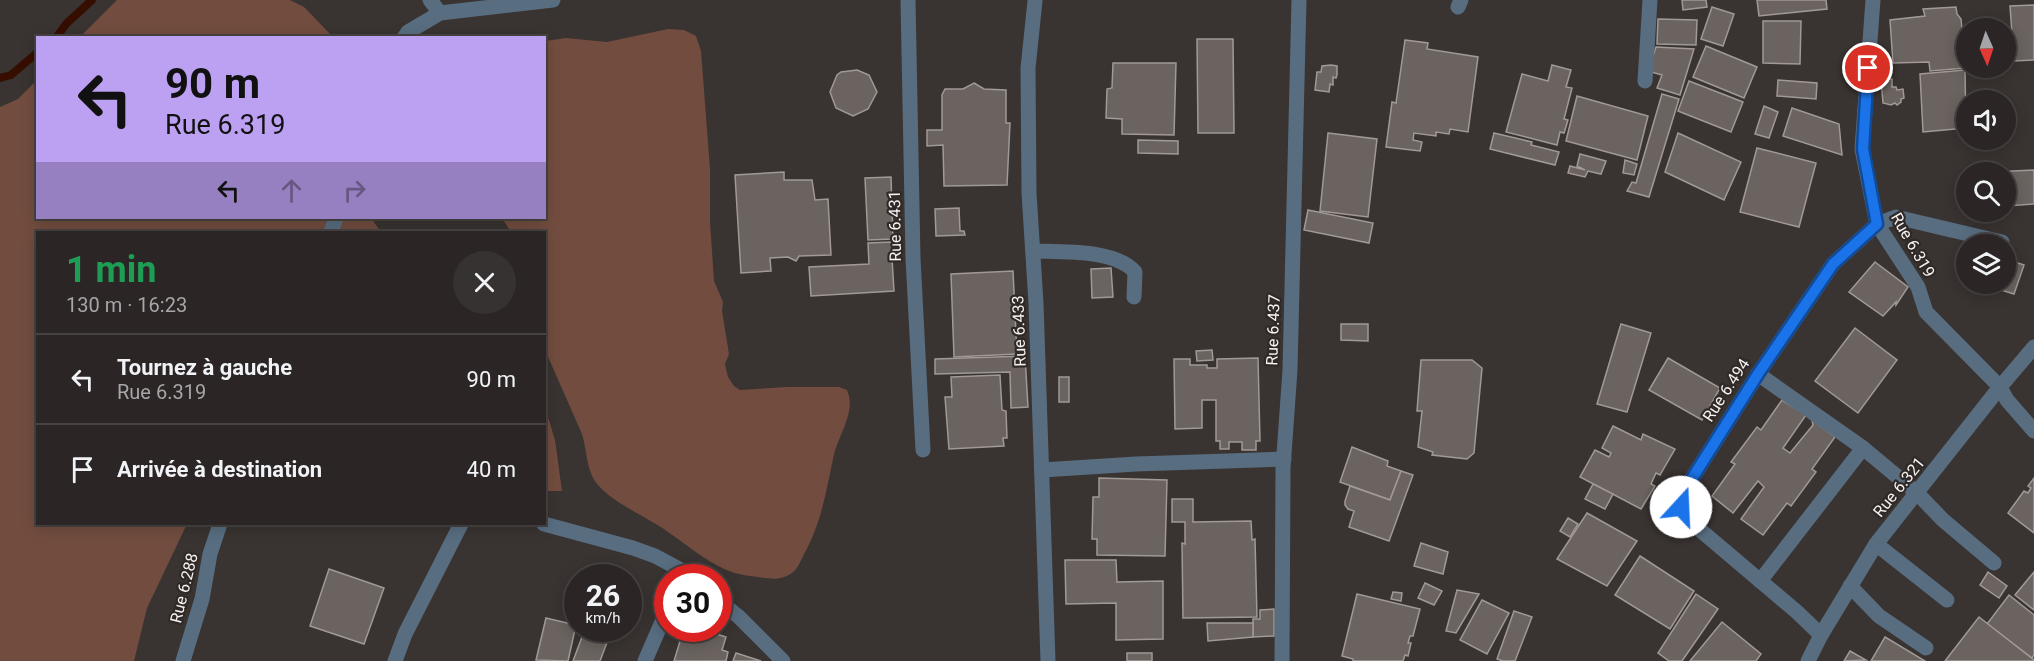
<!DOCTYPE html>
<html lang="fr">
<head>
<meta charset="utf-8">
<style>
  body { margin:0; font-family:Roboto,sans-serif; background:#373232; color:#f1f3f6; height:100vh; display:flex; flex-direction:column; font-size:22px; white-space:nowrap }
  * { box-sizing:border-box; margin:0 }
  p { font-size:20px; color:#a6a5a7 }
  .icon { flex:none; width:33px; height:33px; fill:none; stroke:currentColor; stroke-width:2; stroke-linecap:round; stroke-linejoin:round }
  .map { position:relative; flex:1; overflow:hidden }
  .side { position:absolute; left:36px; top:231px; width:510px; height:294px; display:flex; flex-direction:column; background:#2b2625; border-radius:0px; box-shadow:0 3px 15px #0003,0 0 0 2px #474342 }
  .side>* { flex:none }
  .guide { position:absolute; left:36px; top:36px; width:510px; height:183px; border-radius:0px; box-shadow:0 3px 15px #0003,0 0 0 2px #474342; background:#bca0f2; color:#111; overflow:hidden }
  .needle { width:39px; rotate:177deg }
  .fabs { position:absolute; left:1956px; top:18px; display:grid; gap:12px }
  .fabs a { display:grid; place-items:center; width:60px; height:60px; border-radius:50%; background:#2b2625; box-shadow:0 3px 15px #0003,0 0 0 2px #474342; font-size:30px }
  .speed { position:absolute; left:564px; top:564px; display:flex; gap:12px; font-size:30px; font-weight:700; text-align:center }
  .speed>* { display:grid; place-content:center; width:78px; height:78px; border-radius:50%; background:#2b2625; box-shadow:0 3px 15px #0003,0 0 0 2px #474342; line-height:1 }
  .speed small { font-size:15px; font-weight:400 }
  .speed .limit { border:9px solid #d22; background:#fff; color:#111 }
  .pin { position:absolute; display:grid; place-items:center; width:51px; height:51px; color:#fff; margin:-26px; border:3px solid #fff; border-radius:50%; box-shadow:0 2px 6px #0007 }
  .me { position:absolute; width:66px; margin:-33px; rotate:20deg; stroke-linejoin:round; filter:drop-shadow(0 0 4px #0008) }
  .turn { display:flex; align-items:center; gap:21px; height:126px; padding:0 30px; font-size:27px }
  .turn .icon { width:78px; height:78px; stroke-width:2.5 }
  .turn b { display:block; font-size:42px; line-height:51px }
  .lanes { display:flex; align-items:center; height:57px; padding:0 30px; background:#0003; justify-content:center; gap:30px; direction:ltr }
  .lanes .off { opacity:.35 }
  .round { display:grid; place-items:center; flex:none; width:63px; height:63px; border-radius:32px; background:#373232 }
  .summary { display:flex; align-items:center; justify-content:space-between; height:102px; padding:0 30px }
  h1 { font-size:36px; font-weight:700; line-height:45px; color:#1e9e55 }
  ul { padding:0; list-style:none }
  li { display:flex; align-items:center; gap:18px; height:90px; padding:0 30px; border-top:2px solid #474342 }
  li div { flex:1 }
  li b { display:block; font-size:22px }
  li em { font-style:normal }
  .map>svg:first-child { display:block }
  .green { fill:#724d3f }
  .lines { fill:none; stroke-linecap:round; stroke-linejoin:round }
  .stream { stroke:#360e00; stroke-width:8 }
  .building { fill:#6a6360; stroke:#a19996; stroke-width:1.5 }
  .minor { stroke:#586d80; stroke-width:15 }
  .tertiary { stroke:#586d80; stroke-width:15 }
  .route-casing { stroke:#114b97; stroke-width:15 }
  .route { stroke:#1a73e8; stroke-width:10 }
  .labels { text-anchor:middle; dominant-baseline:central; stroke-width:4.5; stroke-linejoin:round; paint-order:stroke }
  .street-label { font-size:16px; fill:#f6f2f1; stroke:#2f2927 }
</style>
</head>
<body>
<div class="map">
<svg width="2034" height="661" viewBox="0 0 2034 661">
  <rect width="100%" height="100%" fill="#393331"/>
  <g class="green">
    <path d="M117,0h173l14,7 29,30h-253z"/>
    <path d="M668,29l16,1 12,6 5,15 9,118v53l4,59 9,21 -1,9 7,43 -4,10 3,13 6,9 6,4 47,-3h52l8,3c10,23 -10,46 -14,69 -7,33 -12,65 -29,95 -3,6 -6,15 -12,19 -12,8 -21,6 -34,4 -8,-1 -16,-2 -23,-4 -31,-10 -53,-34 -81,-50 -19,-12 -41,-21 -56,-38 -12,-14 -11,-35 -16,-51l-37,-84 -1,-118h-33l-9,-14h42l1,-177 21,-3 41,4z"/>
    <path d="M37,80l1,138h333l7,10 5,4h-345v292h149l-40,84 -13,53h-134v-554l18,-8z"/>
    <path d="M545,407l10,33 7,51h-17z"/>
  </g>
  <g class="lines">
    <g class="stream">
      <path d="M56,38l10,-14 26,-24"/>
      <path d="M0,78l11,-3 27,-23"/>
    </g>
  </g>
  <g class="building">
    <path d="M1682,0h24l1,7 -24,3z"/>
    <path d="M1757,0h69l1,9 -68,7z"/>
    <path d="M2034,5v55l-20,1 -4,-55z"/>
    <path d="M1712,7l22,7 -11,32 -22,-7z"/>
    <path d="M1956,7l1,7 4,5 5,49 -36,3 -1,-9 -36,1 -3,-43 35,-4 -2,-7z"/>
    <path d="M1658,19l39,1 -1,25 -39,-1z"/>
    <path d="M1763,21h38l-1,43 -37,-1z"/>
    <path d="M1197,39h36l1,94h-36z"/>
    <path d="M1405,40l23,3 -1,6 51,8 -10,75 -18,-3 -1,5 -13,-2v4l-22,-3 -1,7 9,2 -2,9 -34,-4 6,-45 4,1z"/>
    <path d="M1706,46l51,21 -13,31 -51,-21z"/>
    <path d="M1656,47l38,2 -14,46 -23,-7 5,-13 -14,-4z"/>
    <path d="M1113,63h63l-2,72 -52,-1v-15l-16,-1 1,-29 5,-1z"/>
    <path d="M1331,65l6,1v9l-1,3 -3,-1v8l-3,-1 -1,8 -14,-2 2,-18h4l1,-6z"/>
    <path d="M1552,65l19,5 -5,17 6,1 -8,31 4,1 -4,13 -4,-1 -3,13 -51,-13 16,-58 26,7z"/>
    <path d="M1968,68h21l1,4 -22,1z"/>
    <path d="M857,70l12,5 8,17 -9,17 -15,7 -17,-8 -6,-16 7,-17 4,-3z"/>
    <path d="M1965,70l1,58 -43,4 -3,-58z"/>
    <path d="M1892,79v8h4l1,3 6,-1 1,9 -3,1v3l-4,3 -2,-2 -4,2 -8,-2 -2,-23z"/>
    <path d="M1778,80l39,3 -1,16 -39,-3z"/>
    <path d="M1689,81l54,21 -12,30 -53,-21z"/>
    <path d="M974,83l10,6 22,1v33h4l-3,62 -63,1 -1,-41 -16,1v-16h15v-35l3,-6h18z"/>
    <path d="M1662,94l17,5 -30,98 -22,-6 5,-9 4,1z"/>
    <path d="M1577,96l71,20 -11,44 -71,-19z"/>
    <path d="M1764,106l14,6 -9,26 -14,-4z"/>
    <path d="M1792,108l47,16 3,31 -59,-19z"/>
    <path d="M1328,133l49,6 -9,78 -48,-6z"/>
    <path d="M1494,133l38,9 -1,3 28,7 -4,13 -65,-16z"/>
    <path d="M1678,133l63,29 -17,38 -59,-28z"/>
    <path d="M1138,140l40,1v13l-40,-1z"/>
    <path d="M1757,148l59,15 -17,64 -59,-15z"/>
    <path d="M1580,154l26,7 -5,13 -13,-3 -3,6 -17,-4 2,-7 15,4 -8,-4z"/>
    <path d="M1625,160l12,4 -3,11 -11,-2z"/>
    <path d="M2034,170v34l-28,2v-34h-14z"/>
    <path d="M784,172v8h28l3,20 13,-1 3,56 -32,1 -3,5 -8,-4 -18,1 1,13 -30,2 -6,-98z"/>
    <path d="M891,177l2,62 -25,1 -3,-62z"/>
    <path d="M959,208l1,23h4l1,4 -29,1 -1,-27z"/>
    <path d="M1308,210l65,13 -4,20 -65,-13z"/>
    <path d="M891,242l3,49 -83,5 -2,-29 60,-3 -1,-21z"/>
    <path d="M2006,259l18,6 -10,29 -32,-10h24z"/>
    <path d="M1875,262l33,25 -12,18v-3l-13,14 -34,-24z"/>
    <path d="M1111,268l2,29 -21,1 -1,-29z"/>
    <path d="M1013,271l4,83 -63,3 -3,-83z"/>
    <path d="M1341,324h27v17l-27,-1z"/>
    <path d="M1621,324l30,9 -24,79 -30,-8z"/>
    <path d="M1855,328l42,32 -39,53 -43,-32z"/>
    <path d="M1212,350l1,10 -16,1 -1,-10z"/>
    <path d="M1025,356l3,51 -17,1 -1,-36 -75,2v-15z"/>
    <path d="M1258,358l2,83h-4v9h-14v-8h-13v7h-9v-8h-4v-41h-14v28l-27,1 -1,-70h16v6h17v3h10v-9z"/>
    <path d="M1668,358l52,30 -18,32 -53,-30z"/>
    <path d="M1421,360h51l10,8 -8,85 -7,6 -35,-4 1,-3 -15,-5 4,-36h-5z"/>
    <path d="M1000,375l2,35 4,1 1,27h-4l1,8 -55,3 -4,-52h7l-1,-20z"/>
    <rect x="1059" y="377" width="10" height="25"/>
    <path d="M1782,400l24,15 -23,33 7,5 23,-28 -1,-5 23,17 -23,32 4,3 -25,34 -4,-3 -24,32 -22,-16 23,-32 -6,-6 -25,32 -21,-17 23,-32 -4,-2 26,-35 4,3z"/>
    <path d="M1613,426l28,14 2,-6 32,15 -15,26 -4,-2 -5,11 4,2 -14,23 -61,-32 15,-27 14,7 2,-4 -9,-5z"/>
    <path d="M1352,447l36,14 -1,5 14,5 -11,29 -50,-18z"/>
    <path d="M1401,471l12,4 -24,66 -40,-14 5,-16 -6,-2 -3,-4v-4l5,-15 40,14z"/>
    <path d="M1099,478l68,2 -2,76 -68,-1v-16h-5l1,-42h6z"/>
    <path d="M2034,478v55l-26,-20 16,-22 4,2 3,-5 -3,-2z"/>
    <path d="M1593,484l20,10 -8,15 -20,-10z"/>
    <path d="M1172,499h21v23l58,-1 1,19 3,-1 2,78 -74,1 -1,-75 3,1v-22h-13z"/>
    <path d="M1587,513l50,28 -30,45 -50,-27z"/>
    <path d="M1568,518l10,6 -8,13 -10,-6z"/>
    <path d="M1421,543l27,9 -5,22 -29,-8z"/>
    <path d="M1640,556l54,35 -24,38 -55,-34z"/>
    <path d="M1065,560h51l1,22 46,-1v58l-47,1v-37l-50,1z"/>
    <path d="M329,569l55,19 -20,56 -54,-18z"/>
    <path d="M1988,572l19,14 -8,12 -19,-13z"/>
    <path d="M2034,572v38l-19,-15z"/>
    <path d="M1425,583l17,8 -8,14 -16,-7z"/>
    <path d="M1457,590l22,4 -23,39 -10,-2z"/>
    <path d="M1393,592l9,1 -1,8 -10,-2z"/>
    <path d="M1357,594l63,15 -7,27h-3l-2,7h3l-3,13 -3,-1 -2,6h-50v-2l-11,-3z"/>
    <path d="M1696,594l22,15 -36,52h-13l-11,-8z"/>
    <path d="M2009,595l25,20v40l-2,3 -45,-34z"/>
    <path d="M1482,600l27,13 -22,41 -27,-14z"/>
    <path d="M1274,609v27l-21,1v-18h7v-9z"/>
    <path d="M1514,611l18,6 -17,44h-12l-6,-2z"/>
    <path d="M1979,617l55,43v1h-89z"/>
    <path d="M546,618l30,7 -8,36 -32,-1z"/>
    <path d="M1722,622l39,32 -5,7h-66z"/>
    <path d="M1207,623h46v14l-45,4z"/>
    <path d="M684,628h14l28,9 -4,13 6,2 -2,9h-52z"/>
    <path d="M585,629l24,8 -9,24h-27z"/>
    <path d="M1885,637l40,24h-54z"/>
    <path d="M1850,651l16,9 -22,1z"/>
    <path d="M736,653l25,8h-28z"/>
    <rect x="1127" y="653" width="25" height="8"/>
  </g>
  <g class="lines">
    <g class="minor">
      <path d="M430,0l10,13"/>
      <path d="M908,0l5,258 10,192"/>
      <path d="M1873,0l-11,149 15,75 41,63 8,25 74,75 7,13 27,31"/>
      <path d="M1035,1l-7,67 1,125 7,110 12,358"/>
      <path d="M1458,7l3,-7"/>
      <path d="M404,38l4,-6 32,-19 113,-13"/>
      <path d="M1645,81l5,-81"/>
      <path d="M331,232l5,-14"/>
      <path d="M1033,251c29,1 82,-2 102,21l-1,25"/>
      <path d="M1758,374l105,74 54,45 26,27 51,43"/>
      <path d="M1042,470l94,-6 148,-5"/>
      <path d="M544,524l89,24 22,8 28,15"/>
      <path d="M1876,544l71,56"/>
      <path d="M1760,581l103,-133"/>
      <path d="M1850,586l29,30 47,32"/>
      <path d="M718,600l21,17 44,44"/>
      <path d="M1821,635l-24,-23 -111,-94 -5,-11v-11l77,-122 75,-110 44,-40 19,-7 106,25"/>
      <path d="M183,661l19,-62 8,-45 10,-30"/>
      <path d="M395,661l10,-27 56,-110"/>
      <path d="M645,661l23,-53"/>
      <path d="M1282,661l1,-193 7,-98 9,-370"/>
    </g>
    <path class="tertiary" d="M1808,661l13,-26 55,-91 124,-157 34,-40"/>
  </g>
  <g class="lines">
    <g class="route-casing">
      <path id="route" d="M1681,507v-11l77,-122 75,-110 44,-40 -14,-75 5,-81"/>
    </g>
    <use href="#route" class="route"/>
  </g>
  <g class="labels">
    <g class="street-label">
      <text transform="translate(895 226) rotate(-91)">Rue 6.431</text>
      <text transform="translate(1913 245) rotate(60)">Rue 6.319</text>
      <text transform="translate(1273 330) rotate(-88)">Rue 6.437</text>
      <text transform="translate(1019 331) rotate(-92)">Rue 6.433</text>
      <text transform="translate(1726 390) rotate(-57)">Rue 6.494</text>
      <text transform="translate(1899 487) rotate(-51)">Rue 6.321</text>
      <text transform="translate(184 588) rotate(-76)">Rue 6.288</text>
    </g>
  </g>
</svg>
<div class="fabs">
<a><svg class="needle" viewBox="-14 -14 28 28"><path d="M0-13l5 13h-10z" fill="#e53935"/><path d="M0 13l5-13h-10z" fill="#a6a5a7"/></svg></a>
<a><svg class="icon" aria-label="sound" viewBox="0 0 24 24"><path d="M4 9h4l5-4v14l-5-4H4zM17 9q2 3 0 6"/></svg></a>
<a><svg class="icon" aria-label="search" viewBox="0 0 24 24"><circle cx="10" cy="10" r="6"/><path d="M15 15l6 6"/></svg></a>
<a><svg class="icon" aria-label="layers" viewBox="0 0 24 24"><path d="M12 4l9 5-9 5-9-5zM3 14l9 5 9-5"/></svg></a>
</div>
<div class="speed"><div>26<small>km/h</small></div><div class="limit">30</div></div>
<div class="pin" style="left:1868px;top:68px;background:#d93025"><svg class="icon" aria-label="arrive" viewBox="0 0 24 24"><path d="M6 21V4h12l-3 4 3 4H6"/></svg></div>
<svg class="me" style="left:1681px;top:507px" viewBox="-20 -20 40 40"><circle r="19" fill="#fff"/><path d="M0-13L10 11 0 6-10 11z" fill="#1a73e8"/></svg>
<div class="guide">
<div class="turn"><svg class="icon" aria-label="left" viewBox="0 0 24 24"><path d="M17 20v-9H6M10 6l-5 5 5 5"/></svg><div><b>90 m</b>Rue 6.319</div></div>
<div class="lanes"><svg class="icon" aria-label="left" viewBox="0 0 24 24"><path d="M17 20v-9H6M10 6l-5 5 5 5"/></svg><svg class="icon off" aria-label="ahead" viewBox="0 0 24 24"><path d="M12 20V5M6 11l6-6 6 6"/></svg><svg class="icon off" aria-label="right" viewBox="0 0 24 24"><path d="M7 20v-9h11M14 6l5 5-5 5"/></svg></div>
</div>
<section class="side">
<div class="summary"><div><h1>1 min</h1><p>130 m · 16:23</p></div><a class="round"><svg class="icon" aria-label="close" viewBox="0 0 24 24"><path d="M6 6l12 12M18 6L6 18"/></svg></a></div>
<ul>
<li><svg class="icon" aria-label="left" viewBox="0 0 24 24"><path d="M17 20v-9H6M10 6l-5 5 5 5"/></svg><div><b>Tournez à gauche</b><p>Rue 6.319</p></div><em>90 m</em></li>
<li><svg class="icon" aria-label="arrive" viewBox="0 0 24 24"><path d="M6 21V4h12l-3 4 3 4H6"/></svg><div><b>Arrivée à destination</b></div><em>40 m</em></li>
</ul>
</section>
</div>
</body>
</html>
